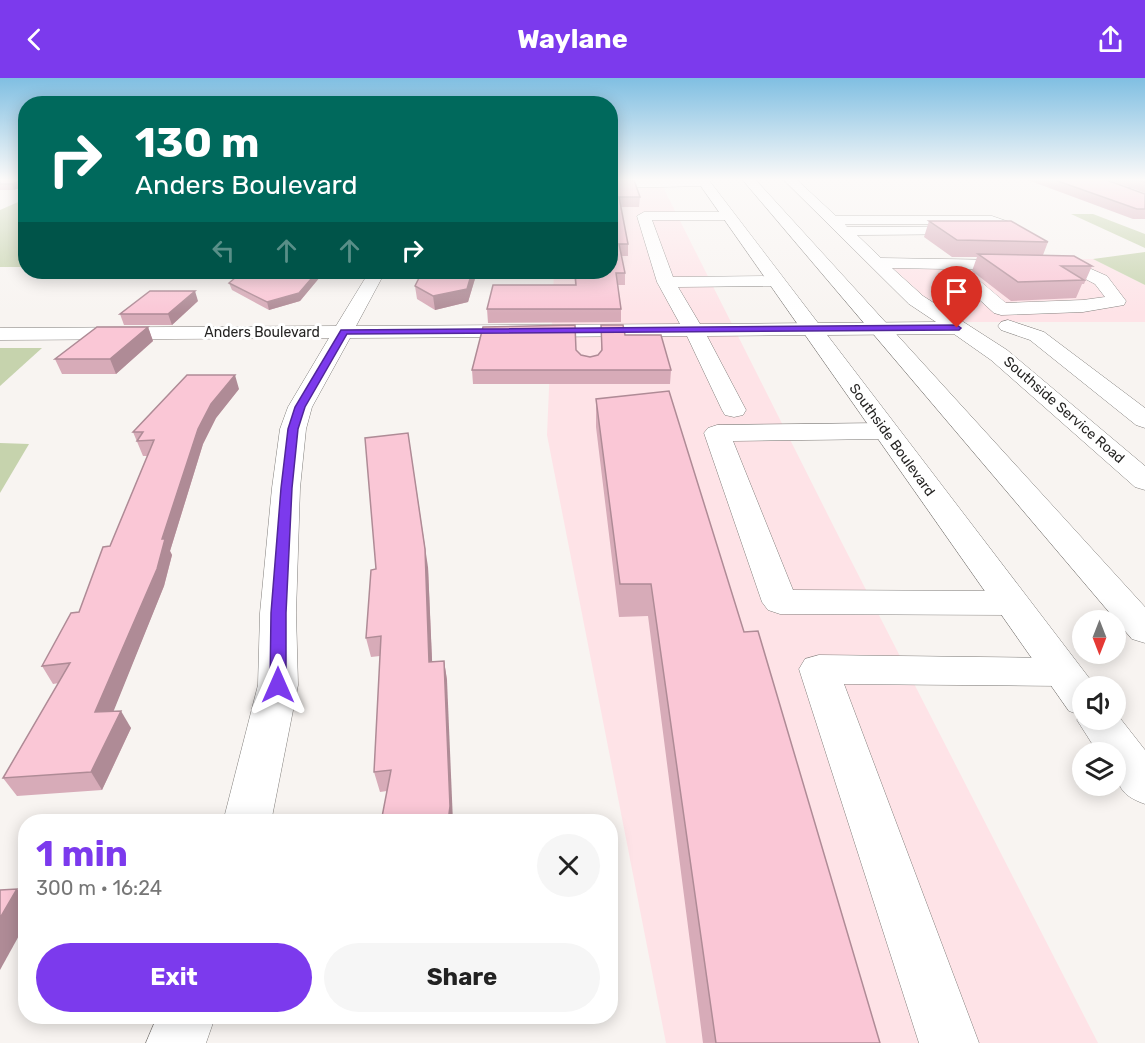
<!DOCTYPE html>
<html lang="en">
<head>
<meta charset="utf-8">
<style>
  body { margin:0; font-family:Rubik,sans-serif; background:#f6f6f6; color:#222; height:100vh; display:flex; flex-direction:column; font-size:22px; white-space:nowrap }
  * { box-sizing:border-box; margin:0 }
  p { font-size:20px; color:#767676 }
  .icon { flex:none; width:33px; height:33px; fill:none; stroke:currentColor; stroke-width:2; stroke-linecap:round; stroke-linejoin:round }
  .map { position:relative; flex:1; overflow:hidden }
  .drawer { position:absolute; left:18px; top:736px; width:600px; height:210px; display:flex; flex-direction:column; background:#fff; border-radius:24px; box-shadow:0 3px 15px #0003 }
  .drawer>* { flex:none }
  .hud { position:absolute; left:18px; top:18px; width:600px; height:183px; border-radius:24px; box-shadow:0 3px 15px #0003; background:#00695c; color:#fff; overflow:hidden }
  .needle { width:39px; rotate:180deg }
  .buttons { position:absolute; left:1072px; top:532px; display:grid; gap:12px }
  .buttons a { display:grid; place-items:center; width:54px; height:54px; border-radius:50%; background:#fff; box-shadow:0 3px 15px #0003; font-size:30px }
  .pin { position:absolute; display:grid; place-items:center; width:51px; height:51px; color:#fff; margin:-62px -26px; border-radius:50% 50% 50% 0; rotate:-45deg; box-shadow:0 0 6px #0007 }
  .pin .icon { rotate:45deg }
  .me { position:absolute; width:66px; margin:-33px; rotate:0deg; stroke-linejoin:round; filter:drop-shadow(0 0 4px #0008) }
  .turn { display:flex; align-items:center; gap:21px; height:126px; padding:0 18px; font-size:27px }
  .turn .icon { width:78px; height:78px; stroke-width:2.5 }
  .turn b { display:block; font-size:42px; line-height:51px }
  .lanes { display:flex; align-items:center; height:57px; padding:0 18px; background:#0003; justify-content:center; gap:30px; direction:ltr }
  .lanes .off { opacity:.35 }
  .round { display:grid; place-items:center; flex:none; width:63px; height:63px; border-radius:32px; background:#f6f6f6 }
  .head { display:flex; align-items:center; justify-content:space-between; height:102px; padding:0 18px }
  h1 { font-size:36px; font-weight:700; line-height:45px; color:#7c3aed }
  .button { display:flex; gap:12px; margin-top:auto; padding:12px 18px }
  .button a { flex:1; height:69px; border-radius:36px; background:#7c3aed; color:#fff; font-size:24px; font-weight:700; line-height:69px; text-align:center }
  .button a+a { background:#f6f6f6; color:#222 }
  header { display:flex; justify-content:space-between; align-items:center; height:78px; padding:0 18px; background:#7c3aed; color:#fff; font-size:27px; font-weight:700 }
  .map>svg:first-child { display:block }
  .commercial { fill:#fee3e7 }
  .green { fill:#c6d3ad }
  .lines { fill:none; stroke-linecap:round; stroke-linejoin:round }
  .minor-casing { stroke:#827f7c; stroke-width:1 }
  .highway-casing { stroke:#827f7c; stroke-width:1 }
  .minor { fill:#fff; fill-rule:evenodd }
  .highway { fill:#fff; fill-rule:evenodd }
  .wall { fill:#d7abb8 }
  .shaded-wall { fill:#af8b96 }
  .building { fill:#fac7d6; stroke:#af8b96; stroke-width:1.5 }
  .route { fill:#7c3aed; stroke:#51269a; stroke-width:1.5 }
  .labels { text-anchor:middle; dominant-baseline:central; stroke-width:6; stroke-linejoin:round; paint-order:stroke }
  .far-street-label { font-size:14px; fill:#252423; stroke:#fff }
</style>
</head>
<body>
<header><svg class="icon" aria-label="back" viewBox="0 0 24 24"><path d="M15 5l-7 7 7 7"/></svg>Waylane<svg class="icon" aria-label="share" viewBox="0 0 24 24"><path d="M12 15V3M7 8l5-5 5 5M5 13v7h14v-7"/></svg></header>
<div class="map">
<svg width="1145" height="965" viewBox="0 0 1145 965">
  <rect width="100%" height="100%" fill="#f8f4f1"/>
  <g class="commercial">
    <path d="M611,101h48l182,362 257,502h-432l-119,-608 7,-163h56z"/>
    <path d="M1093,181l52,26v37h-182l-34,-21 -45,-41z"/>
  </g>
  <g class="green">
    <path d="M25,121v68h-25v-57z"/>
    <path d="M1071,136h22l52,20v14z"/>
    <path d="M1145,174v33l-52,-26z"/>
    <path d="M0,270h42l-42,38z"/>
    <path d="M0,365l29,1 -29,49z"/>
  </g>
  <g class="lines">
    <g class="minor-casing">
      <g id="minor">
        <path d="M704,101l4,1v6l-98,2v-8z"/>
        <path d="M783,101h13l40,37h156l20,7 2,3 -2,7 -5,1 -150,1 24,23 192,3 34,15 19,25 -2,4 -41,7 -82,3 -7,-2 -48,-44 -54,-1 31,28 84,54 138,116v24l-10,-3 -144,-127 -37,-26 -247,2 39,74 -3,5 -9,2 -9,-2 -3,-5 -35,-74 -337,2 -38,69 -6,22 -6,59 -4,125 2,72 -27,137h-48l35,-137 2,-72 12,-125 8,-59 8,-22 41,-69 -329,2v-12l336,-2 33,-54h16l-29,54 324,-2 -23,-42 -20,-66 7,-4h84l7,4 -7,4h-76l21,57 102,-1 6,1 3,4 -3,4 -6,1 -97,1 22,37 236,-2 -27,-18zM845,146h145l4,2 -147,1zM966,191l104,2 25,13 10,13 -22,3 -77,3z"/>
        <path d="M1145,109v8l-21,1 -6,-4 6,-4z"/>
        <path d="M1008,242l36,12 101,76v20l-9,-3 -106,-85 -29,-10 -3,-4 3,-4z"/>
        <path d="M885,345l9,3 4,5 -4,5 -9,3 -152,2 60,149 218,1 13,4 5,8 -5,8 -13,4 -231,-1 -12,-4 -6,-8 -58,-169 4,-5 9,-3z"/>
        <path d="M819,577l243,3 14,4 6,10 -6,10 -14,4 -218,-2 135,359h-60l-120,-374 6,-10z"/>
        <path d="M157,939h58l-9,26h-60z"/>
      </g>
    </g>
    <g class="highway-casing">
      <g id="highway">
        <path d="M696,101h12l388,508h-13v33h33v-7l29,37v54c-29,-10 -29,-23 -29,-51h-18l-21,-33 3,-5 -11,-4z"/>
        <path d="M742,101h13l390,428v36l-13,-4z"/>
      </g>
    </g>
    <use href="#minor" class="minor"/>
    <use href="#highway" class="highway"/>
  </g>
  <g class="wall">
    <path d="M0,101h26l-12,11h-14z"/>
    <path d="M1025,101h79l41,15v25h-12z"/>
    <path d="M1107,101h38v14z"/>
    <path d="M610,103l30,16 -1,10h-18l7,37v12h-7l4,17v12h-7l3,24v13l-133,1 -1,-14 88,-24 -1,-13h36z"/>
    <path d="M929,143l119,21 -5,13 49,11 -8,18h-2l-6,14 -65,3 -39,-30 5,-14h-25l-28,-20z"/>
    <path d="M242,194h85l-6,7 -1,-2 -20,24 -31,9 -37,-20 -3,-7z"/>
    <path d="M422,194h55l-9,30 -33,8 -18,-11 -2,-13z"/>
    <path d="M198,223l-26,24h-48l-4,-11z"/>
    <path d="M601,247l24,10 46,35 -1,14h-197l-1,-14 104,-20 5,5 9,2 8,-2 3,-4z"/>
    <path d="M148,249l5,14 -37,33h-54l-7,-15z"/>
    <path d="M239,311l-23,29 -13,26 -33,107 2,4 -8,31 -51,125 18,17 -29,62 -85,6 -14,-18 56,-95 -6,1 -11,-18 37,-54 31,-66 38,-90h-5l-10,-24z"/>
    <path d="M596,321l148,233 136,411h-177l-55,-427 -29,1 -23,-190z"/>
    <path d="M428,489l4,95 12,-1 3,19 -60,111 -7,1 -6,-20 6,-116 -9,1 -5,-19z"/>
  </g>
  <g class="shaded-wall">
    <path d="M26,101v7l-12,4 -2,-6z"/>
    <path d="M317,194h2l1,5 -20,24 -31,9 -2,-8z"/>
    <path d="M320,194h7l-6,7z"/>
    <path d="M472,194h5l-9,30 -33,8 -2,-14z"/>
    <path d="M195,213l3,10 -26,24 -4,-11z"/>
    <path d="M148,249l5,14 -37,33 -6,-15z"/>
    <path d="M235,297l4,14 -23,29 -13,26 -33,107 2,4 -8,31 -58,144 -11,-18 67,-173 36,-110 13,-25z"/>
    <path d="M408,355l20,134 5,115 -4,-20z"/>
    <path d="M444,583l3,19 6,142h-5z"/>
    <path d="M121,633l10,17 -29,62 -11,-18z"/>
    <path d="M17,811l9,11v23l-26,47v-52z"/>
  </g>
  <g class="building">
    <path d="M0,101h24l-12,5h-12z"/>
    <path d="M1052,101h52l41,15v15h-8z"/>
    <path d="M1136,101h9v3z"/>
    <path d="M634,102l6,17h-21l9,47h-9l6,29h-9l5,36h-134l6,-24h83l-1,-13h35v-91z"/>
    <path d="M929,143h82l37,21 -91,-2z"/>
    <path d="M978,176l96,2 18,10h-31l23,14 -66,2z"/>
    <path d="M242,194h75l-18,21 -32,9 -38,-19z"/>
    <path d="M422,194h50l-5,17 -34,7 -18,-10z"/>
    <path d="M150,213h45l-27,23h-48z"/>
    <path d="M575,247l1,25 5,5 9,2 8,-2 4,-5 -1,-25h22l2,10h36l10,35h-199l11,-43z"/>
    <path d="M97,249h51l-38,32h-55z"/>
    <path d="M187,297h48l-24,29 -13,25 -36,110h3l-8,30 -62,143 26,-1 -30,61 -88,6 67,-115 -28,3 29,-53 8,-1 24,-65 7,-1 44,-106 -17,1 6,-9h-10z"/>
    <path d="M669,313l75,241 14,-1 122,412h-164l-65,-459h-31l-24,-185z"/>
    <path d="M408,355l17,116 4,113 15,-1 6,145 -2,16h-67l10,-52 -17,2 7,-136 -15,2 5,-68 5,-1 -11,-131z"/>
    <path d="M17,811l-17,29v-28z"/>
  </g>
  <linearGradient id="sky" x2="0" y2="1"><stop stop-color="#80bfe2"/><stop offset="0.43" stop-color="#fcfaf9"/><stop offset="1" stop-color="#fcfaf9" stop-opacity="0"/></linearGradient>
  <rect width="1145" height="236" fill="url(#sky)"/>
  <path class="route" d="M957,247l4,3 -2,2 -612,4 -42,73 -7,22 -6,59 -6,125v72l-2,4 -6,2 -6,-2 -2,-4 1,-72 10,-125 7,-59 7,-22 46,-77z"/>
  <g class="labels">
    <g class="far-street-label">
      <text x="262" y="254">Anders Boulevard</text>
      <text transform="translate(1064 332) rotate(41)">Southside Service Road</text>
      <text transform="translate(892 362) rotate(54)">Southside Boulevard</text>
    </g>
  </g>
</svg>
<div class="buttons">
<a><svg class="needle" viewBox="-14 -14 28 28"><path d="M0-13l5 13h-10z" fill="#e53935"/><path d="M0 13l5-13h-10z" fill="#767676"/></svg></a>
<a><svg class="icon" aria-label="sound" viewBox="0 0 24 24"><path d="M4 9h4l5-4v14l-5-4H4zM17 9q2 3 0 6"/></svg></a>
<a><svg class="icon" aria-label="layers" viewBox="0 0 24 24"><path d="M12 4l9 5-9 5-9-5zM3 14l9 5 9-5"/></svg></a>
</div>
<div class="pin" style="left:957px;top:250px;background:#d93025"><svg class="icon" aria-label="arrive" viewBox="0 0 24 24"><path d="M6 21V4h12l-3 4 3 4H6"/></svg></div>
<svg class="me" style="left:278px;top:607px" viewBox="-20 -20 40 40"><path d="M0-17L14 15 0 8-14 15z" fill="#7c3aed" stroke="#fff" stroke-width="4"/></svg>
<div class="hud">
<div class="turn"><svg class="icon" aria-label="right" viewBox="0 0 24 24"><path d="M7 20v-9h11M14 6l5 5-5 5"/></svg><div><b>130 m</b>Anders Boulevard</div></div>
<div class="lanes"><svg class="icon off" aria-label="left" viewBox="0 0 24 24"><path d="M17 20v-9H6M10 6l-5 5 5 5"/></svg><svg class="icon off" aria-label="ahead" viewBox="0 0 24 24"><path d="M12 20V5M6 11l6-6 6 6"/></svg><svg class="icon off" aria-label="ahead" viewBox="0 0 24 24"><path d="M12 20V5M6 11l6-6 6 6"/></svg><svg class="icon" aria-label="right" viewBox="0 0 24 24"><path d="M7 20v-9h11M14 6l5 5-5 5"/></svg></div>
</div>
<section class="drawer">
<div class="head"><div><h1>1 min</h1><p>300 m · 16:24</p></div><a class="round"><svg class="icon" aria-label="close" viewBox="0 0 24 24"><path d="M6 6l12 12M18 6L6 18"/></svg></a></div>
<div class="button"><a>Exit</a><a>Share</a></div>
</section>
</div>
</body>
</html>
